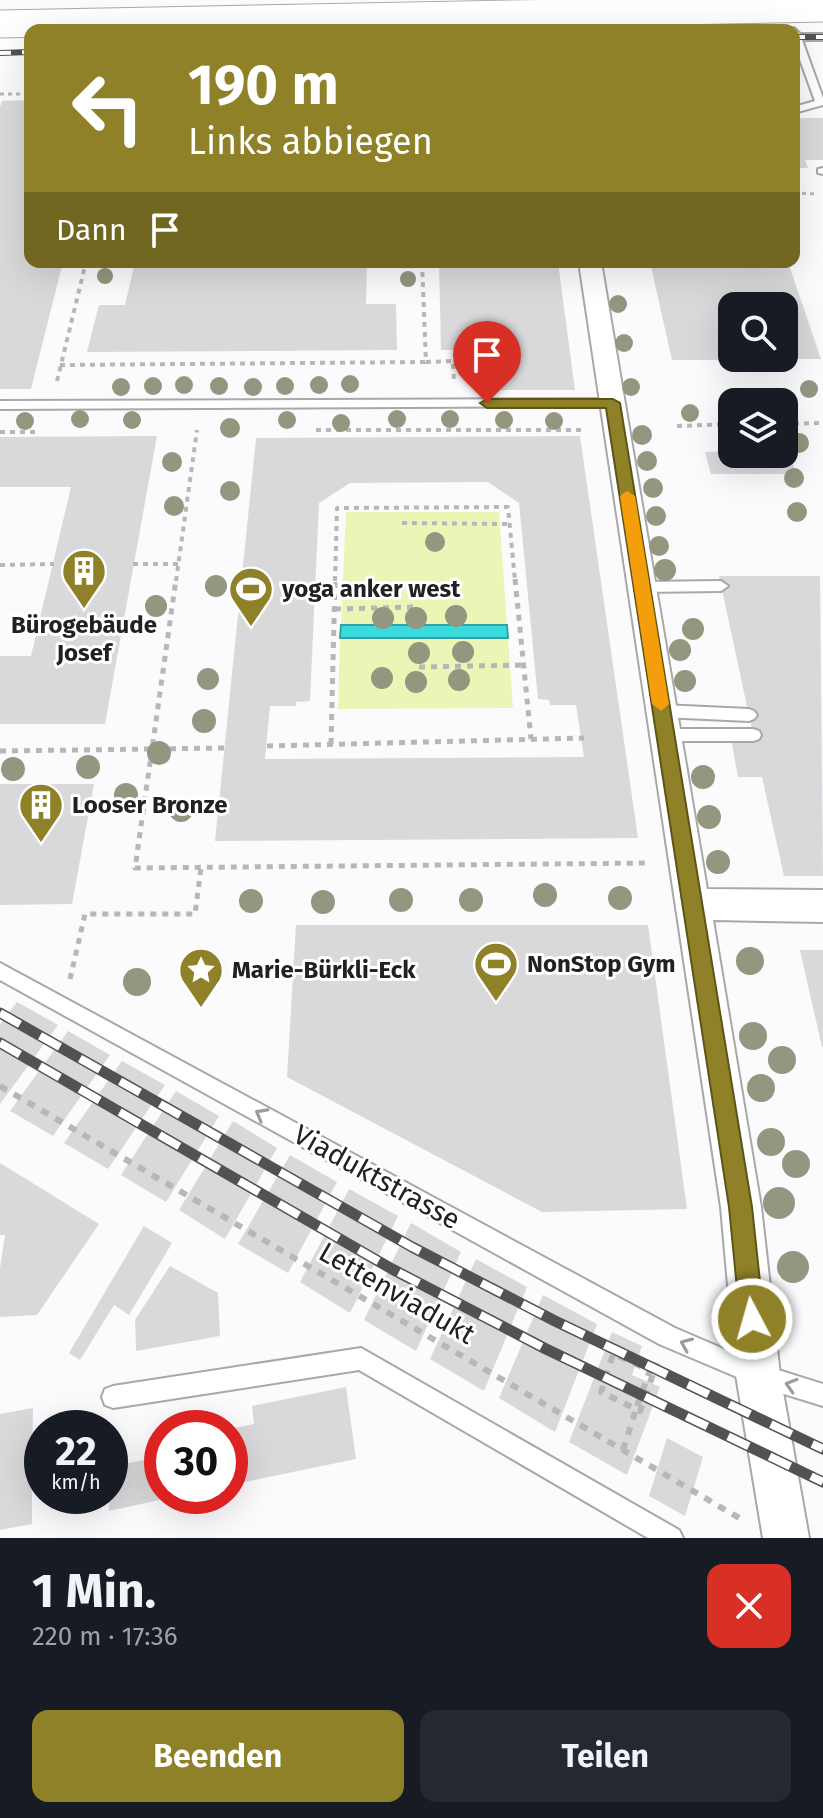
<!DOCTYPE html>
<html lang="de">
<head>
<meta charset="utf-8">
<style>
  body { margin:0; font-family:"Fira Sans",sans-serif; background:#242831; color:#f1f3f6; height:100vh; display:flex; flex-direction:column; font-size:30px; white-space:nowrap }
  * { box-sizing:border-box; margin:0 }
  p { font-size:26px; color:#9ea1a6 }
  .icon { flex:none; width:44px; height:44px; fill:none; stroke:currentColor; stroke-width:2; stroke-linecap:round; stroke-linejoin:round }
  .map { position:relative; height:1538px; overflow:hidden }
  .details { display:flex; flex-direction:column; background:#171b24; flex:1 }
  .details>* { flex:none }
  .top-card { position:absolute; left:24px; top:24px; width:776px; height:244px; border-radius:16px; box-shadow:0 8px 32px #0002; background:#8f8128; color:#fff; overflow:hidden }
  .buttons { position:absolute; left:718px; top:292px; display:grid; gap:16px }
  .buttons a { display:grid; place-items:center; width:80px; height:80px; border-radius:16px; background:#171b24; box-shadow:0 8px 32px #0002; font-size:40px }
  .speed { position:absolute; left:24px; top:1410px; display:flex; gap:16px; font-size:40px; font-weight:700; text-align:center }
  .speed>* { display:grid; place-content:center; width:104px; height:104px; border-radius:50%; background:#171b24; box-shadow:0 8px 32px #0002; line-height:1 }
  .speed small { font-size:20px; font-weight:400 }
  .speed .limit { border:12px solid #d22; background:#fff; color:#111 }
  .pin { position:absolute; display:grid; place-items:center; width:68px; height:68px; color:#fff; margin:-82px -34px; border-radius:50% 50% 50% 0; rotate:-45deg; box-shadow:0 0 8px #0007 }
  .pin .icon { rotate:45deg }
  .me { position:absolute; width:88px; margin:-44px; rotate:354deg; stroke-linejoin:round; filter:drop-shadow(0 0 6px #0008) }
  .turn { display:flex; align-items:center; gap:28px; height:168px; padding:0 32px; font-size:36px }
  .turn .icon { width:104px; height:104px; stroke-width:2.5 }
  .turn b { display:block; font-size:56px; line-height:68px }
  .then { display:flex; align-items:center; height:76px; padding:0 32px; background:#0003; gap:16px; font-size:30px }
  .round { display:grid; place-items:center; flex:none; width:84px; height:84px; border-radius:16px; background:#242831 }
  .headline { display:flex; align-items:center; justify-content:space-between; height:136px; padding:0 32px }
  h1 { font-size:48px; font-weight:700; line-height:60px }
  .button { display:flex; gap:16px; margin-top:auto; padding:16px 32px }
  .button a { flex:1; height:92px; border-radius:16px; background:#8f8128; color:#fff; font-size:32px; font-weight:700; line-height:92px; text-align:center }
  .button a+a { background:#242831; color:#f1f3f6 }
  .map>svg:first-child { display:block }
  .green { fill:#edf5b6 }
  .water { fill:#3adadd; stroke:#32a2a5; stroke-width:2 }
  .building { fill:#d9d9db; fill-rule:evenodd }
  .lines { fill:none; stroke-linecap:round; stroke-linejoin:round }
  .lane-casing { stroke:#a8a8aa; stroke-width:4 }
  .street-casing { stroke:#a8a8aa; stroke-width:4 }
  .secondary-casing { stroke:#a8a8aa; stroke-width:4 }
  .path-far3 { stroke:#b7b7b9; stroke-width:3; stroke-dasharray:4 4; stroke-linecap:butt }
  .path-far2 { stroke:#b7b7b9; stroke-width:4; stroke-dasharray:5 5; stroke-linecap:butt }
  .path-far1 { stroke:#b7b7b9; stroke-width:5; stroke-dasharray:6 6; stroke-linecap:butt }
  .path { stroke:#b7b7b9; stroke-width:6; stroke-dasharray:8 8; stroke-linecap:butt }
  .lane { fill:#fff; fill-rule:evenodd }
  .street { fill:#fff; fill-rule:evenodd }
  .secondary { fill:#fff; fill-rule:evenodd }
  .tram { stroke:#525253; stroke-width:2 }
  .rail-far1-casing { stroke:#525253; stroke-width:6 }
  .rail-casing { stroke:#525253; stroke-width:11 }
  .rail-far1 { stroke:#fff; stroke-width:4; stroke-dasharray:11; stroke-linecap:butt }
  .rail { stroke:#fff; stroke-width:8; stroke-dasharray:23; stroke-linecap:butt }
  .primary-bridge-casing { stroke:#a8a8aa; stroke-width:29; stroke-linecap:butt }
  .path-bridge { stroke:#b7b7b9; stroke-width:6; stroke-dasharray:8 8; stroke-linecap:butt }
  .primary-bridge { stroke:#fff; stroke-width:27 }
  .tree { fill:#949680 }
  .oneway { stroke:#9b9b9c }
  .route { fill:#8f8128; stroke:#5d541a; stroke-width:2 }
  .slow { fill:#f59e0b }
  .labels { text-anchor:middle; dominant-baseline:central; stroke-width:6; stroke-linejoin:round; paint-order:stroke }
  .poi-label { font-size:24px; font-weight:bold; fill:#212122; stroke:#fff; text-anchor:start }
  .near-street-label { font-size:28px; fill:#212122; stroke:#fff }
</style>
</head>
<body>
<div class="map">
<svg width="823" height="1538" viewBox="0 0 823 1538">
  <rect width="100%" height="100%" fill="#fbfbfe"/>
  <g class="green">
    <path d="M346,512h153l8,113h-166z"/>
    <path d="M340,638h168l5,70 -175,1z"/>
  </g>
  <path class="water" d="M341,625h166l1,13h-168z"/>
  <g class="building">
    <path d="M30,100v162h33l-32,127h-31v-282l2,-6z"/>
    <path d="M794,118h29v42h-18l3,8h-14z"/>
    <path d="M135,262h232l-1,42h30l1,46 -310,2 12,-47h26z"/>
    <path d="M439,262h119l17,128h-98l-1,-23h8l-1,-17h-42z"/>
    <path d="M650,262h138l33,97h-37v-53h-52v54h-60z"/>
    <path d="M157,436l-52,288h-105v-68h31l40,-169h-71v-50z"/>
    <path d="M580,436l58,402 -423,3 41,-403zM488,482l31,21 19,196 11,1 1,5h26l8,52 -319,2 5,-53h26v-4l14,-1 9,-198 31,-20z"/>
    <path d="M732,451h57l7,23h-85l-6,-22z"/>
    <path d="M719,576h101l3,300h-39l-22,-99h-24l-7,-38h23z"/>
    <path d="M0,784h94l-22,120 -72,1z"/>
    <path d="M296,925h352l39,284 -145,3 -255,-135z"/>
    <path d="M800,950h23v97h-1z"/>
    <path d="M17,1002l41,23 -58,79v-80z"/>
    <path d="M68,1031l42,24 -57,81 -43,-25z"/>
    <path d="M122,1061l43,24 -57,84 -44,-26z"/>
    <path d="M176,1091l43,25 -53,86 -45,-27z"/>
    <path d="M233,1121l44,27 -52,91 -46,-29z"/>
    <path d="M290,1155l47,27 -49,91 -50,-29z"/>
    <path d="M0,1163l99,61 -62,91 -37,2v-49l5,-33h-5z"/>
    <path d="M349,1189l49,27 -48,97 -50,-31z"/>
    <path d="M411,1223l50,29 -45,99 -52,-31z"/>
    <path d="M144,1226l28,17 -43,72 -15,-10 -34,55 -11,-7z"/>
    <path d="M476,1259l51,28 -43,104 -54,-32z"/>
    <path d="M170,1266l48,27 2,43 -84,15 -1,-31z"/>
    <path d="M543,1295l54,29 -42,108 -56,-34z"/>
    <path d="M612,1332l30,14 -10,29 28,12 -33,88 -58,-33z"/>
    <path d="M346,1387l10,72 -126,26v-56l24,-5 -2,-18z"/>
    <path d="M33,1408l-1,60 10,-2v17l-10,2v39l-32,6v-116z"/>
    <path d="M667,1438l36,19 -18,59 -36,-20z"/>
    <path d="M162,1456v40l11,1 -64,14 1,-44z"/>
  </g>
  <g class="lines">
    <g class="lane-casing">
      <g id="lane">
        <path d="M794,28l6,6h23v6h-21l21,58v7l-29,8v-6l21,-6 -21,-58v-13h-4z"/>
        <path d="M823,168v6l-5,-1v-4z"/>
        <path d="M613,399l6,4 -2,3 -617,3v-8z"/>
        <path d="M721,581l7,5 -7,5 -79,1 -7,-5 7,-5z"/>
        <path d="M662,705l87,4 5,2 3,4 -3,4 -5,2 -87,-4 -8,-6z"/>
        <path d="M665,729h88l6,2 2,4 -2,4 -6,2h-88l-6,-2 -2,-4 2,-4z"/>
        <path d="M0,963l675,365 84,36 64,20v22l-65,-20 -99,-42 -659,-364z"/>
        <path d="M361,1348l318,182 4,8h-35l-289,-168 -246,38 -8,-3 -3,-8 3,-8 8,-3z"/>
      </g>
    </g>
    <g class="street-casing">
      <path id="street" d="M579,262h22l106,627 116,1v32l-110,-2 48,287 19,168 29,163h-46l-27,-163 -15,-168z"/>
    </g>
    <g class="secondary-casing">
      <g id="secondary">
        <path d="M594,0l7,2 16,18 -10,10h-28l12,-11 -10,-12z"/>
        <path d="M30,37v14l-30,1v-14z"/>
      </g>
    </g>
    <g class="path-far3">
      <path d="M0,94h30"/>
      <path d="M794,193l23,1"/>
    </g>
    <g class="path-far2">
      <path d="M422,262l4,100 27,-1 1,22"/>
      <path d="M60,365l366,-3"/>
      <path d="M57,381l29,-119"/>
      <path d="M784,424l39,-1"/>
      <path d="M677,426l55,-2"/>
      <path d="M316,430h270"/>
      <path d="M0,432h38"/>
      <path d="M402,523l108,1"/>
      <path d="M133,564h45"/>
      <path d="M0,565l54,-1"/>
      <path d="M176,581l21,-151"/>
      <path d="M335,581l2,-73 171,-1 7,74"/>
    </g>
    <g class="path-far1">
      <path d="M515,579l16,160"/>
      <path d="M335,609l79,-2"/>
      <path d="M419,667l105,-2"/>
      <path d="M331,744l4,-165"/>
      <path d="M267,746l317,-8"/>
      <path d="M224,748l-72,1 -17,119 515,-5"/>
      <path d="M0,751l152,-2 24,-170"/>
      <path d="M70,979l15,-65h110l6,-46"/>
    </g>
    <g class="path">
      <path d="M0,1086l741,433"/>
      <path d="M637,1406l13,-36 -37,-16 -12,38 39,19 17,-48"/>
    </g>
    <use href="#lane" class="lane"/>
    <use href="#street" class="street"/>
    <use href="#secondary" class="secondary"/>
    <path class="tram" d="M0,28l823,-16"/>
    <g class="rail-far1-casing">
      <g id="rail-far1">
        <path d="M794,37h29"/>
        <path d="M0,53l30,-1"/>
      </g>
    </g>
    <g class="rail-casing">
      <g id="rail">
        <path d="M0,1013l412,234 143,74 268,128"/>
        <path d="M0,1043l392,226 154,80 277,133"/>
      </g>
    </g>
    <use href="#rail-far1" class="rail-far1"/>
    <use href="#rail" class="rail"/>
    <g class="primary-bridge-casing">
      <path id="primary-bridge" d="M0,24l823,-16"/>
    </g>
    <path class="path-bridge" d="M623,1450l14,-44"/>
    <use href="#primary-bridge" class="primary-bridge"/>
  </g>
  <g class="tree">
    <circle cx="105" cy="276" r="8"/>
    <circle cx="408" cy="279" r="8"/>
    <circle cx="618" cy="304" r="9"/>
    <circle cx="624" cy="343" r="9"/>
    <circle cx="350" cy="384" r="9"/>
    <circle cx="184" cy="385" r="9"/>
    <circle cx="319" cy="385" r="9"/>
    <circle cx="153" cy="386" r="9"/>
    <circle cx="219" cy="386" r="9"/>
    <circle cx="285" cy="386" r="9"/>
    <circle cx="121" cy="387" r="9"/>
    <circle cx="253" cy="387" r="9"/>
    <circle cx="631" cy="387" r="9"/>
    <circle cx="809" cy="389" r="9"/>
    <circle cx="690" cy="413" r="9"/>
    <circle cx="80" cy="419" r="9"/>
    <circle cx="397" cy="419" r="9"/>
    <circle cx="450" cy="419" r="9"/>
    <circle cx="132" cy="420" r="9"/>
    <circle cx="287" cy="420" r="9"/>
    <circle cx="504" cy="420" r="9"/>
    <circle cx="25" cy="421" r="9"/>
    <circle cx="554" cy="421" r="9"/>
    <circle cx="341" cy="423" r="9"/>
    <circle cx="230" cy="428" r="10"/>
    <circle cx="642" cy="435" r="10"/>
    <circle cx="799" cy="443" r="10"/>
    <circle cx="647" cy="461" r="10"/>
    <circle cx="172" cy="462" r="10"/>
    <circle cx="794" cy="478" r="10"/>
    <circle cx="653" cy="488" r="10"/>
    <circle cx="230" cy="491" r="10"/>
    <circle cx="174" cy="506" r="10"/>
    <circle cx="797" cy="512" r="10"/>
    <circle cx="656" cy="516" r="10"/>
    <circle cx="435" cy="542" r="10"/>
    <circle cx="659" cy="546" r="10"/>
    <circle cx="665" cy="570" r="11"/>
    <circle cx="216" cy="586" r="11"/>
    <circle cx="156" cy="606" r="11"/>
    <circle cx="456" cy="616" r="11"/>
    <circle cx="383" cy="618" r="11"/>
    <circle cx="416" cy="618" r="11"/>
    <circle cx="693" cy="629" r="11"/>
    <circle cx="680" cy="650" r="11"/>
    <circle cx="463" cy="652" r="11"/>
    <circle cx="419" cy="653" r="11"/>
    <circle cx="382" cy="678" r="11"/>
    <circle cx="208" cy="679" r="11"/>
    <circle cx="459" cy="680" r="11"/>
    <circle cx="685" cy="681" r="11"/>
    <circle cx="416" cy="682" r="11"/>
    <circle cx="204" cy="721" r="12"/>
    <circle cx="159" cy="753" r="12"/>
    <circle cx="88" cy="767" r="12"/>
    <circle cx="13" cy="769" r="12"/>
    <circle cx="703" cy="777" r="12"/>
    <circle cx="126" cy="795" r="12"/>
    <circle cx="181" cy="810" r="12"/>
    <circle cx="709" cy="817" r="12"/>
    <circle cx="718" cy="862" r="12"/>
    <circle cx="545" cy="895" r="12"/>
    <circle cx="620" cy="898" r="12"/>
    <circle cx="401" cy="900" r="12"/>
    <circle cx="471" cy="900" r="12"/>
    <circle cx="251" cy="901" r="12"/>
    <circle cx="323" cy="902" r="12"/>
    <circle cx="750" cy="961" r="14"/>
    <circle cx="137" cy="982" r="14"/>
    <circle cx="753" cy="1036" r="14"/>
    <circle cx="782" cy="1060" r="14"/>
    <circle cx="761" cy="1088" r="14"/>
    <circle cx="771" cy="1142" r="14"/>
    <circle cx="796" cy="1164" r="14"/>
    <circle cx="779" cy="1203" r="16"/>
    <circle cx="793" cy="1267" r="16"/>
  </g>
  <defs><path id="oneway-chevron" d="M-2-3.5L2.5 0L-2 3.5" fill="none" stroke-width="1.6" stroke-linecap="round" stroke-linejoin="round" transform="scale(2)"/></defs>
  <g class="oneway">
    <use href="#oneway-chevron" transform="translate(261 1114) rotate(-151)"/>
    <use href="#oneway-chevron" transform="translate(686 1344) rotate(-157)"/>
    <use href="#oneway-chevron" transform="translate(791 1385) rotate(-163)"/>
  </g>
  <path class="route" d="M613,399l7,4 132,804 12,112 -3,8 -9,4 -8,-4 -4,-8 -11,-112 -123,-799h-119l-7,-5 7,-4z"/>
  <path class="slow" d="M627,491l8,5 34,208 -8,7 -9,-7 -32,-208z"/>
  <defs>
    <g id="building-pin" transform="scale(2.3)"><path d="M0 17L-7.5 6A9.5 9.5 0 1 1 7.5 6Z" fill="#8f8128" stroke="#fff"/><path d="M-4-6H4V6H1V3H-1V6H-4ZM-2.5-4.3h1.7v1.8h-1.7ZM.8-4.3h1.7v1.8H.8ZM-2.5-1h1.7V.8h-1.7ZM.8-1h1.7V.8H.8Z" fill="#fff"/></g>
    <g id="stadium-pin" transform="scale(2.3)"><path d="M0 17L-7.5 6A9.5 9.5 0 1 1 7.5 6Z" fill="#8f8128" stroke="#fff"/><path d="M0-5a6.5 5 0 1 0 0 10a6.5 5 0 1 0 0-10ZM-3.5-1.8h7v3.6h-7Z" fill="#fff"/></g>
    <g id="sight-pin" transform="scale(2.3)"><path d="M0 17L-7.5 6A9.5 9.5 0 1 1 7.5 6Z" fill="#8f8128" stroke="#fff"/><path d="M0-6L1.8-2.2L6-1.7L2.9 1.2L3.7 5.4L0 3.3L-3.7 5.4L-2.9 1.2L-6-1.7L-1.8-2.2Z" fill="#fff"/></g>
  </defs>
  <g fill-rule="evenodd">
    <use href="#building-pin" x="84" y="571"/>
    <use href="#stadium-pin" x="251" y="589"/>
    <use href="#building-pin" x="41" y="805"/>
    <use href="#stadium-pin" x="496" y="964"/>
    <use href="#sight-pin" x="201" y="970"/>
  </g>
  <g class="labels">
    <g class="poi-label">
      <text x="282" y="589">yoga anker west</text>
      <text x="84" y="625" text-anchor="middle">Bürogebäude<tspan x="84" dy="28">Josef</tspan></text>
      <text x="72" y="805">Looser Bronze</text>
      <text x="527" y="964">NonStop Gym</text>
      <text x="232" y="970">Marie-Bürkli-Eck</text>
    </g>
    <g class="near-street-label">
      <text transform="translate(377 1177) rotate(29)">Viaduktstrasse</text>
      <text transform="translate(397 1293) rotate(30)">Lettenviadukt</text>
    </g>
  </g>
</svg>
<div class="buttons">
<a><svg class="icon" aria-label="search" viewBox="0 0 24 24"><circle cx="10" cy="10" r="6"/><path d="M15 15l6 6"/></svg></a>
<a><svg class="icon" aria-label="layers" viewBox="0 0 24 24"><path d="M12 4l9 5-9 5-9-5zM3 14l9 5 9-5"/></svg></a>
</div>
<div class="speed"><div>22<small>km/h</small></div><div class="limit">30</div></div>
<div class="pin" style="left:487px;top:403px;background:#d93025"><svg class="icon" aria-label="arrive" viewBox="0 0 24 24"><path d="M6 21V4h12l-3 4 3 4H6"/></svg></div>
<svg class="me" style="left:752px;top:1319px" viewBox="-20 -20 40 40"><circle r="17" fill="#8f8128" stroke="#fff" stroke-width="3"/><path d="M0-11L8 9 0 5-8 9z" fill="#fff"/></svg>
<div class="top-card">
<div class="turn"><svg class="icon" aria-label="left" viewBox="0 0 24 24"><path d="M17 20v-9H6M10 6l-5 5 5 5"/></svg><div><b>190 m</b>Links abbiegen</div></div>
<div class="then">Dann<svg class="icon" aria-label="arrive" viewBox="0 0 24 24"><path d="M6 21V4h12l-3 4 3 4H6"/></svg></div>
</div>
</div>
<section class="details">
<div class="headline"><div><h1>1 Min.</h1><p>220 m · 17:36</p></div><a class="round" style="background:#d93025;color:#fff"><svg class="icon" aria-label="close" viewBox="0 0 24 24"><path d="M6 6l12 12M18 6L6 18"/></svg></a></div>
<div class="button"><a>Beenden</a><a>Teilen</a></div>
</section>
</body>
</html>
